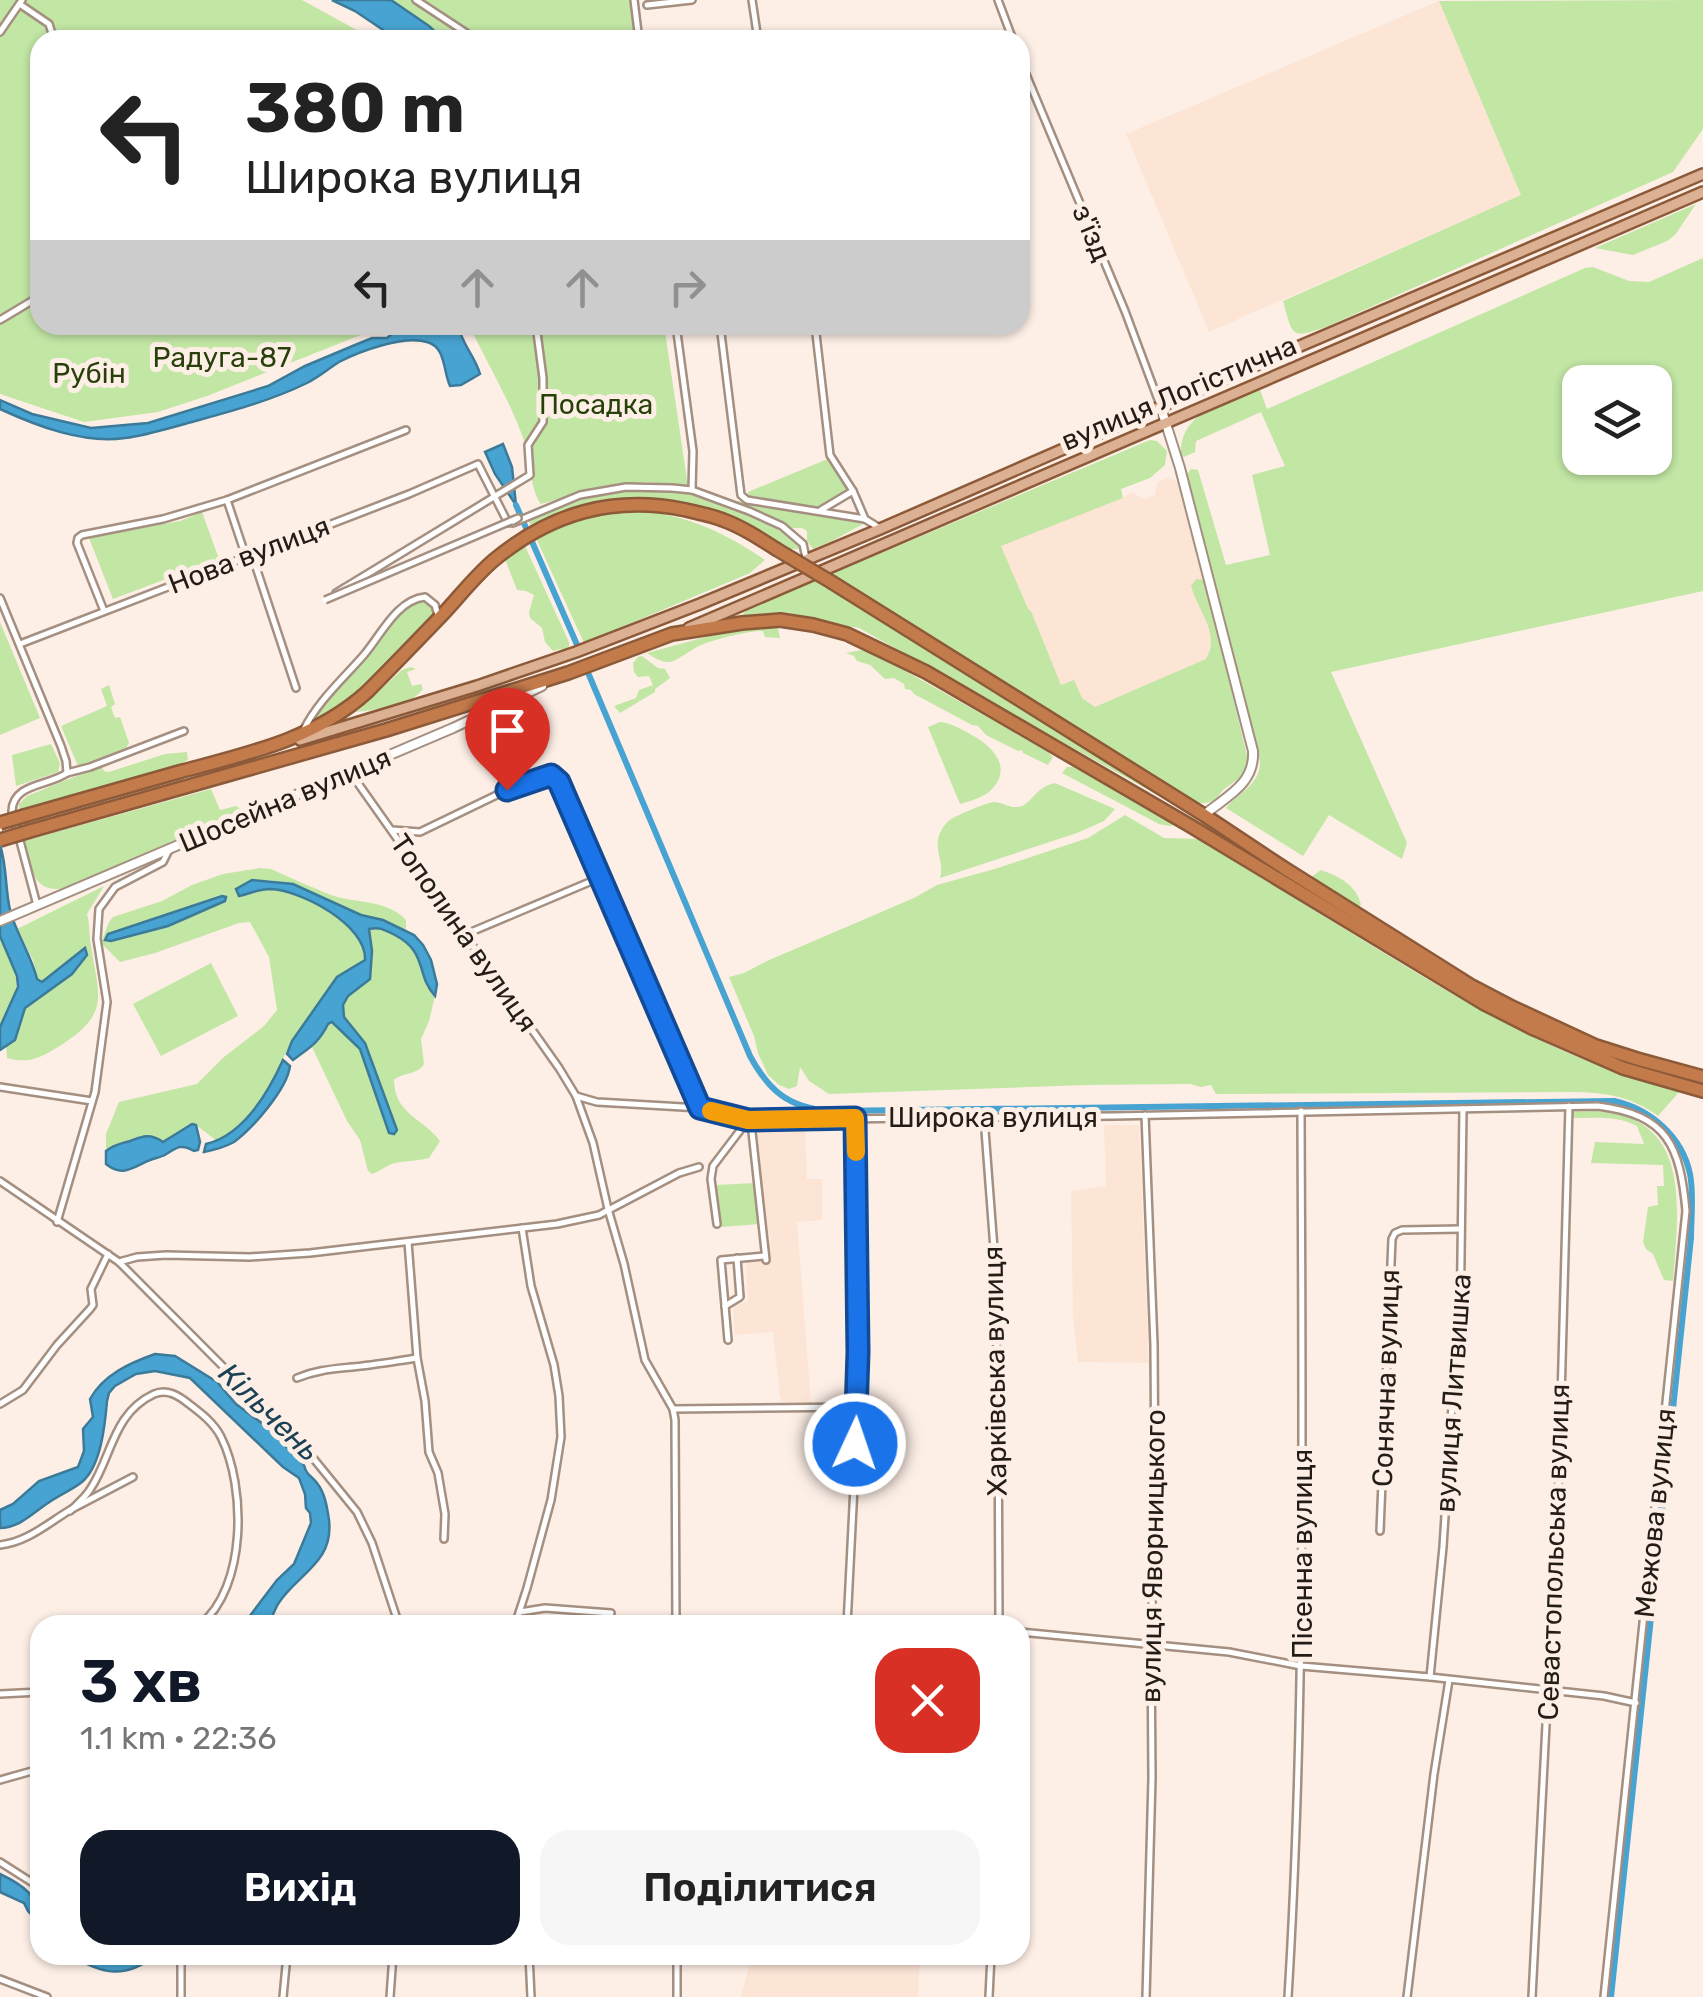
<!DOCTYPE html>
<html lang="uk">
<head>
<meta charset="utf-8">
<style>
  body { margin:0; font-family:Rubik,sans-serif; background:#f6f6f6; color:#222; height:100vh; display:flex; flex-direction:column; font-size:38px; white-space:nowrap }
  * { box-sizing:border-box; margin:0 }
  p { font-size:32px; color:#767676 }
  .icon { flex:none; width:55px; height:55px; fill:none; stroke:currentColor; stroke-width:2; stroke-linecap:round; stroke-linejoin:round }
  .map { position:relative; flex:1; overflow:hidden }
  .sheet { position:absolute; left:30px; top:1615px; width:1000px; height:350px; display:flex; flex-direction:column; background:#fff; border-radius:30px; box-shadow:0 2px 8px #0004 }
  .sheet>* { flex:none }
  .hud { position:absolute; left:30px; top:30px; width:1000px; height:305px; border-radius:30px; box-shadow:0 2px 8px #0004; background:#fff; color:#222; overflow:hidden }
  .controls { position:absolute; left:1562px; top:365px; display:grid; gap:20px }
  .controls a { display:grid; place-items:center; width:110px; height:110px; border-radius:20px; background:#fff; box-shadow:0 2px 8px #0004; font-size:50px }
  .pin { position:absolute; display:grid; place-items:center; width:85px; height:85px; color:#fff; margin:-102px -42px; border-radius:50% 50% 50% 0; rotate:-45deg; box-shadow:0 0 10px #0007 }
  .pin .icon { rotate:45deg }
  .me { position:absolute; width:110px; margin:-55px; rotate:3deg; stroke-linejoin:round; filter:drop-shadow(0 0 8px #0008) }
  .turn { display:flex; align-items:center; gap:35px; height:210px; padding:0 50px; font-size:45px }
  .turn .icon { width:130px; height:130px; stroke-width:2.5 }
  .turn b { display:block; font-size:70px; line-height:85px }
  .lanes { display:flex; align-items:center; height:95px; padding:0 50px; background:#0003; justify-content:center; gap:50px; direction:ltr }
  .lanes .off { opacity:.35 }
  .round { display:grid; place-items:center; flex:none; width:105px; height:105px; border-radius:30px; background:#f6f6f6 }
  .overview { display:flex; align-items:center; justify-content:space-between; height:170px; padding:0 50px }
  h1 { font-size:60px; font-weight:600; line-height:75px; color:#111827 }
  .cta { display:flex; gap:20px; margin-top:auto; padding:20px 50px }
  .cta a { flex:1; height:115px; border-radius:30px; background:#111827; color:#fff; font-size:40px; font-weight:600; line-height:115px; text-align:center }
  .cta a+a { background:#f6f6f6; color:#222 }
  .map>svg:first-child { display:block }
  .built { fill:#fde5d5 }
  .green { fill:#c2e6a4; fill-rule:evenodd }
  .water { fill:#47a3d1; stroke:#3c7a99; stroke-width:2.5 }
  .lines { fill:none; stroke-linecap:round; stroke-linejoin:round }
  .canal { stroke:#47a3d1; stroke-width:6 }
  .street-casing { stroke:#a48f80; stroke-width:10 }
  .secondary-casing { stroke:#a48f80; stroke-width:12 }
  .primary-casing { stroke:#8c5a39; stroke-width:14 }
  .highway-casing { stroke:#8c5a39; stroke-width:16 }
  .street { stroke:#fff; stroke-width:5 }
  .secondary { stroke:#fff; stroke-width:8 }
  .primary { stroke:#dcb093; stroke-width:9 }
  .highway { stroke:#c47b4b; stroke-width:11 }
  .street-bridge-casing { stroke:#a48f80; stroke-width:10; stroke-linecap:butt }
  .highway-bridge-casing { stroke:#8c5a39; stroke-width:16; stroke-linecap:butt }
  .street-bridge { stroke:#fff; stroke-width:5 }
  .highway-bridge { stroke:#c47b4b; stroke-width:11 }
  .route-casing { stroke:#114b97; stroke-width:25 }
  .route { stroke:#1a73e8; stroke-width:18 }
  .slow { stroke:#f59e0b; stroke-width:18 }
  .labels { text-anchor:middle; dominant-baseline:central; stroke-width:10; stroke-linejoin:round; paint-order:stroke }
  .street-label { font-size:28px; fill:#241c17; stroke:#fdefe6 }
  .park-label { font-size:28px; fill:#28410b; stroke:#fdefe6 }
  .water-label { font-size:30px; font-style:italic; fill:#1a4155; stroke:#fdefe6 }
</style>
</head>
<body>
<div class="map">
<svg width="1703" height="1997" viewBox="0 0 1703 1997">
  <rect width="100%" height="100%" fill="#fdefe6"/>
  <g class="built">
    <path d="M1439,1l82,194 -312,137 -83,-198z"/>
    <path d="M1167,478l8,2 6,6 43,170 -129,51 -34,-21 -30,-75 -3,-2 -28,-64 123,-47 8,-6 14,7 10,-4 2,-12z"/>
    <path d="M757,1123l43,1 5,4 2,51h15v41l-25,2 14,181 -28,-1 -3,-5 -7,-65 -38,3 -2,-30 15,-3 -2,-42 24,-1 -1,-16 3,-5 -4,-4 -8,-43z"/>
    <path d="M1104,1125h35l10,238 -71,-1 -5,-45 -2,-126 35,-5z"/>
    <path d="M752,1955h168l-2,42h-177z"/>
  </g>
  <g class="green">
    <path d="M0,0h302l73,40h-335v285h346l-179,71 -49,16 -74,10 -84,-28z"/>
    <path d="M391,0h242l4,40h-193l-15,-14z"/>
    <path d="M1703,0v129l-30,43 -345,154c-37,13 -35,12 -45,-25l238,-106 -82,-194z"/>
    <path d="M1696,204l-21,31 -8,6 -34,14 -38,-7z"/>
    <path d="M1703,258v333l-372,81 76,171 -5,16 -73,-44 -26,41 -77,-48c13,-16 35,-24 34,-47l-57,-214 -16,-73 4,-5 7,1 28,95 44,-10 -18,-80 33,-9 -24,-54 -65,29 -1,11 -11,5 -3,-2c-1,-16 5,-29 18,-39l61,-26 7,19 318,-141 8,-1 36,14 20,1zM1580,382h75v76h-75z"/>
    <path d="M469,325h195l24,161 -42,-4 -41,4 -64,18c-11,-14 -11,-47 -18,-66 -13,-37 -37,-77 -54,-113z"/>
    <path d="M1150,440l7,1 10,10 -2,14 -15,13 -29,11 2,9 -122,48 27,63 3,2 30,74 13,-5 8,18 13,9 111,-48c15,-25 -8,-48 -15,-73l5,-7 9,1 43,180 -2,10 -6,8 -16,11 -10,12 -10,2h-7l-41,-27 -328,-190 356,224 -325,-182c-40,-7 -76,-13 -117,-13l6,-6z"/>
    <path d="M830,458l18,32 -29,17 -72,-10 1,-5z"/>
    <path d="M647,490c13,1 27,1 40,4 30,6 97,29 113,55 -20,2 -38,-17 -56,-26 -16,-8 -35,-12 -53,-15 -65,-13 -98,-9 -160,18l-3,-7c38,-20 76,-28 119,-29z"/>
    <path d="M737,501l127,20 1,2 -33,18 -19,8 -6,-8v-10l-5,-3h-12l-54,-25z"/>
    <path d="M610,511c61,-3 105,15 155,49l-15,13 -166,70 -48,-105 37,-17z"/>
    <path d="M202,512l17,47 -106,40 -24,-61 91,-17z"/>
    <path d="M525,546l44,96v6l-8,4v-3l-8,2 -8,-9 -3,-14 -12,-10 -1,-6 5,-17 -8,-4 -9,-1 -12,-31z"/>
    <path d="M421,598l9,5 5,9 -84,90 -37,20 2,-11 74,-88z"/>
    <path d="M0,622l40,96 -40,17z"/>
    <path d="M777,624l3,14 -15,-1 -2,-6c-15,0 -49,8 -64,15 -9,4 -20,14 -29,16 -8,1 -17,-5 -23,-9l103,-28z"/>
    <path d="M861,650l16,5 170,96 6,6 -5,8 -25,-12 -1,-3 -4,1 -32,-16 -8,-9 -6,-1 -58,-31 -3,-4 -6,-1 -1,-5 -10,-6 -9,1 -15,-14 -13,-4 -3,-5 -8,-3z"/>
    <path d="M642,656l16,12 7,1 5,9 -15,11v3l-35,21 -6,-7 22,-8 3,-8 14,-5 -4,-9 -11,1 -4,-5 -1,-9 5,-6z"/>
    <path d="M411,667l5,2 -9,3 5,14 9,-2 2,5c-15,19 -45,20 -67,23l46,-42z"/>
    <path d="M109,685l6,19 -4,3 4,11 5,-1 9,26 -3,5 -48,18 -17,-40 46,-20 -6,-17z"/>
    <path d="M940,722c11,1 19,6 30,12 21,11 45,33 20,57 -8,7 -20,10 -30,13l-32,-77z"/>
    <path d="M51,744l9,19 -2,9 -42,14 -4,-31z"/>
    <path d="M187,752l1,8 -10,5 -159,47v-8l8,-8 74,-30 3,5 5,1 56,-18z"/>
    <path d="M1067,767h6l102,55 -1,3 -4,1 -11,-2 -97,-51z"/>
    <path d="M1055,783l60,26 -11,12 -27,12 -137,45c4,-14 -4,-25 -2,-38 1,-7 6,-16 12,-20 7,-5 36,-17 44,-18 7,0 15,6 23,5 14,0 17,-20 38,-24z"/>
    <path d="M211,789l9,21 16,-4 7,4 -177,78c-35,7 -35,-23 -42,-47z"/>
    <path d="M1125,815l39,23 35,1c56,35 113,70 170,105 98,60 198,120 311,147l-22,25c-26,-19 -50,-23 -81,-24l-361,2 -5,-9 -10,2 -11,-3 -104,1 -257,9 -20,-13 -9,-14 -3,19 -8,3 -10,-4 -11,-10 -10,-22 -4,-17 -25,-59 15,-4 23,-12 147,-63 23,-13 61,-17 90,-30z"/>
    <path d="M260,868l11,1c20,9 40,18 60,26 25,9 56,4 75,25v11l-23,-11 -22,-5 -68,-31 -26,-4 -24,15c11,-3 21,-6 32,-5 30,2 91,36 90,70 -9,8 -24,11 -31,21 -13,19 -29,38 -40,57 -23,39 -32,80 -77,103l-21,-16 -4,-1 -29,18 -28,-5c-10,7 -19,6 -29,14v-17l13,-32 78,-18 27,-27 40,-31 13,-16 -8,-53 -19,-35 -11,1 -84,30 -35,9 -19,-19 8,-21 4,-5 49,-16 30,-16 31,-11zM222,896l3,6 -57,24 -61,15 1,-7z"/>
    <path d="M1321,870c18,6 36,16 40,35l-3,2 -48,-29z"/>
    <path d="M104,886l-17,28c3,11 2,21 4,32 8,52 20,68 -33,101 -18,11 -30,17 -51,11l-1,-13 9,-5 10,-32 47,-34 15,-20 -7,-4 -7,9 -31,23 -5,-3 -4,-19 -16,-31z"/>
    <path d="M377,927c27,9 39,19 47,46 3,9 5,16 11,23l-6,25 -8,18 3,25c-6,11 -21,8 -30,16 1,35 28,37 46,61l-11,17c-12,3 -23,3 -34,5 -9,2 -14,8 -23,11l-4,-3 -8,-31 -13,-19 -35,-74 7,-6 9,-17 4,-2 28,27 29,84h5l3,-4 -32,-86 -21,-26 -1,-12 5,-9 22,-18 2,-27 -4,-22z"/>
    <path d="M0,936c21,41 22,51 0,91z"/>
    <path d="M211,963l27,53 -77,40 -28,-52z"/>
    <path d="M1595,1111c99,5 83,100 78,170l-9,-1 -11,-26 -7,-5 -3,-7 5,-35 10,-2 -1,-19h7l-1,-21 -72,-2 4,-21 49,2 -7,-18c-20,-11 -44,-8 -67,-8l-1,-6z"/>
    <path d="M755,1183l5,41 -39,3 -5,-42z"/>
  </g>
  <g class="water">
    <path d="M332,0h59l38,26 15,14h-46l-43,-29z"/>
    <path d="M403,325h55c4,20 17,31 22,49l-19,11 -11,1c-7,-15 -4,-39 -23,-44 -23,-7 -67,9 -88,20 -11,7 -20,15 -32,21 -37,18 -75,28 -115,39 -23,6 -44,13 -67,16 -42,6 -88,-12 -125,-29v-9l32,14 59,14 57,-5 120,-37 37,-20 50,-21 17,-7h15z"/>
    <path d="M503,444l9,23 4,38 -21,-31 -10,-22z"/>
    <path d="M0,845c7,21 5,43 10,65 6,24 21,44 27,69l5,3 43,-34 2,7 -15,19 -47,34 -10,32 -15,10v-23l18,-40 -1,-11 -17,-40z"/>
    <path d="M252,880l41,4 68,31 22,5 31,15 9,10 8,15 6,24 -2,12c-20,-22 -6,-44 -42,-62 -10,-5 -14,-7 -24,-5l3,22 -2,28 -22,17 -5,9 1,12 21,26 32,87 -3,4 -5,-1 -29,-84 -28,-27 -4,2c-10,20 -18,23 -35,36l-6,-6 5,-13 45,-64 28,-17c2,-35 -64,-70 -95,-71 -11,0 -21,5 -31,7l-3,-7z"/>
    <path d="M222,896l4,1 -1,4 -57,25 -57,15 -6,-1 3,-6z"/>
    <path d="M283,1060l7,6c-3,23 -37,62 -56,76 -9,5 -20,8 -30,10l2,-8c38,-9 62,-51 77,-84z"/>
    <path d="M192,1124l4,1 4,17 -2,8 -4,1c-13,-8 -18,-3 -29,4 -4,2 -10,3 -15,5 -17,7 -27,18 -44,4v-13c9,-7 14,-7 24,-10 13,-5 20,-8 33,1z"/>
    <path d="M155,1354l20,2 42,26 19,22 31,23 37,38c2,10 7,10 13,18 8,10 10,24 12,37 5,43 -32,54 -51,84 -4,6 -5,15 -12,19 -6,4 -16,2 -23,2l34,-45 17,-16 17,-41 -1,-10 -4,-5 -1,-14 -6,-16 -16,-11 -93,-89 -35,-7 -19,3 -21,12 -6,7 -2,8c-2,24 -6,65 -25,81 -10,8 -23,13 -34,21 -15,10 -29,25 -48,25v-18l13,-6 26,-23 39,-14 6,-16 -1,-22 10,-12 -3,-18c14,-25 40,-36 65,-45z"/>
    <path d="M0,1874c23,11 40,22 40,50l-12,-13 -4,-8 -24,-11z"/>
    <path d="M71,1955c14,0 33,-3 44,4l12,-4h29c-30,24 -54,20 -85,0z"/>
  </g>
  <g class="lines">
    <g class="canal">
      <path d="M516,505l62,142"/>
      <path d="M589,675l161,381c19,35 39,52 80,55l784,-10c36,8 68,35 76,73 4,20 1,44 1,64l-80,759"/>
    </g>
    <g class="street-casing">
      <g id="street">
        <path d="M416,0l61,40"/>
        <path d="M634,0l5,40"/>
        <path d="M752,0l6,40"/>
        <path d="M998,0l15,40"/>
        <path d="M21,5l28,19 5,16"/>
        <path d="M647,5l45,-5"/>
        <path d="M0,32l22,-32"/>
        <path d="M1020,60l105,251 35,94"/>
        <path d="M0,320l40,-24"/>
        <path d="M676,325l17,126 -1,39"/>
        <path d="M720,325l21,170 6,5 118,19"/>
        <path d="M815,325l15,130 23,36 12,28 13,8"/>
        <path d="M227,500l19,57"/>
        <path d="M821,510l32,-19"/>
        <path d="M513,523l67,-28 46,-8 46,1 20,2 57,21 33,15 21,18 3,14"/>
        <path d="M252,555l44,133"/>
        <path d="M336,593l194,-118 -2,-30 15,-23v-44l-7,-53"/>
        <path d="M0,598l61,148 5,15 1,12 23,-6 94,-36"/>
        <path d="M104,611l-27,-68 1,-5 4,-3 81,-16 64,-19 179,-70"/>
        <path d="M20,644l389,-150 69,-30 30,59"/>
        <path d="M303,731c15,-30 38,-50 60,-75 17,-19 33,-56 62,-59l10,8 3,10"/>
        <path d="M350,772l209,296 17,28 17,47 15,66 16,55 21,96 28,49 2,11 1,205"/>
        <path d="M392,830l28,2 87,-42 44,-15 5,3 144,330"/>
        <path d="M37,905l-25,-94c1,-28 37,-25 55,-38"/>
        <path d="M464,935l135,-57"/>
        <path d="M0,1087l92,14"/>
        <path d="M576,1096l21,6 103,6 48,12 366,-4 484,-10c70,9 82,40 88,105l-82,786"/>
        <path d="M1145,1115l9,230 1,148 -4,152 1,133 -6,219"/>
        <path d="M984,1117l10,132 4,138 1,238"/>
        <path d="M748,1120l4,12 14,128"/>
        <path d="M0,1181l119,81 190,191 48,59 15,31 27,82"/>
        <path d="M57,1222l38,-130 12,-90 -10,-63 2,-30 16,-22 48,-25 6,-12"/>
        <path d="M717,1224l-6,-45 2,-13 35,-46"/>
        <path d="M408,1242l9,116 8,43 4,51 9,21 7,41 -1,25"/>
        <path d="M119,1262l18,-5 29,-2 84,2 60,-4 247,-29 42,-9 80,-42 20,-6"/>
        <path d="M725,1306l15,-9 -3,-39"/>
        <path d="M728,1340l-7,-80 44,-4"/>
        <path d="M297,1378c19,-8 36,-9 55,-11 22,-2 44,-6 65,-9"/>
        <path d="M0,1404l23,-14 34,-45 33,-36 3,-4 -2,-16 17,-35"/>
        <path d="M673,1409l184,-2"/>
        <path d="M70,1511c7,-7 16,-14 21,-23 21,-32 22,-75 63,-94 13,-6 25,2 35,10 12,9 25,19 32,33 25,50 26,150 -21,188"/>
        <path d="M1380,1531l12,-292 3,-6 7,-3 59,-1"/>
        <path d="M0,1545c27,-3 47,-21 70,-35 21,-11 42,-22 63,-33"/>
        <path d="M520,1612l25,-4 66,5"/>
        <path d="M515,1625l12,-37 24,-88 10,-63 -2,-41 -5,-31 -23,-79 -9,-58"/>
        <path d="M847,1625l12,-237 -4,-270"/>
        <path d="M1020,1632l209,20 72,14 129,11 174,19 32,7"/>
        <path d="M1430,1677l13,-130 9,-141 8,-75 3,-222"/>
        <path d="M0,1694l40,-2"/>
        <path d="M0,1780l32,-9"/>
        <path d="M0,1862l36,23 4,-1"/>
        <path d="M529,1955l2,42"/>
        <path d="M677,1955v42"/>
        <path d="M0,1979l47,18"/>
        <path d="M181,1997v-42"/>
        <path d="M283,1997l4,-42"/>
        <path d="M390,1997l3,-42"/>
        <path d="M989,1997l2,-42"/>
        <path d="M1288,1997c18,-295 14,-590 13,-886"/>
        <path d="M1407,1997l27,-223 15,-94"/>
        <path d="M1532,1997l27,-525 10,-366"/>
      </g>
    </g>
    <g class="secondary-casing">
      <g id="secondary">
        <path d="M1161,408l19,60 73,283c2,33 -26,45 -49,64"/>
        <path d="M0,921l453,-193 89,-42"/>
      </g>
    </g>
    <g class="primary-casing">
      <g id="primary">
        <path d="M689,628l1014,-436"/>
        <path d="M300,740l177,-54 99,-34 124,-48 180,-75 413,-180 410,-175"/>
      </g>
    </g>
    <g class="highway-casing">
      <g id="highway">
        <path d="M833,583l371,232 80,53 186,117 42,22 84,39 41,13 66,18"/>
        <path d="M24,816c52,-15 103,-29 155,-44 67,-18 135,-32 188,-80 25,-25 50,-51 75,-77 17,-18 33,-39 52,-55 57,-47 119,-65 192,-50 12,3 25,5 37,10 19,7 36,18 53,29"/>
        <path d="M30,831l356,-101 182,-57 104,-39 70,-11 38,-3 33,5 34,9 79,38 263,153 294,178 51,26 89,39 80,23"/>
      </g>
    </g>
    <use href="#street" class="street"/>
    <use href="#secondary" class="secondary"/>
    <use href="#primary" class="primary"/>
    <use href="#highway" class="highway"/>
    <g class="street-bridge-casing">
      <path id="street-bridge" d="M325,600l193,-82 -5,3"/>
    </g>
    <g class="highway-bridge-casing">
      <g id="highway-bridge">
        <path d="M776,549l57,34"/>
        <path d="M0,823l24,-7"/>
        <path d="M0,840l30,-9"/>
      </g>
    </g>
    <use href="#street-bridge" class="street-bridge"/>
    <use href="#highway-bridge" class="highway-bridge"/>
  </g>
  <g class="lines">
    <g class="route-casing">
      <path id="route" d="M507,790l44,-15 8,7 141,326 48,12 107,-2 3,234 -3,92"/>
    </g>
    <use href="#route" class="route"/>
    <path class="slow" d="M711,1111l37,9 107,-2 1,34"/>
  </g>
  <g class="labels">
    <g class="street-label">
      <text transform="translate(1092 233) rotate(67)">з'їзд</text>
      <text transform="translate(1179 393) rotate(-23)">вулиця Логістична</text>
      <text transform="translate(249 555) rotate(-21)">Нова вулиця</text>
      <text transform="translate(285 800) rotate(-23)">Шосейна вулиця</text>
      <text transform="translate(464 933) rotate(55)">Тополина вулиця</text>
      <text x="993" y="1117">Широка вулиця</text>
      <text transform="translate(995 1371) rotate(-91)">Харківська вулиця</text>
      <text transform="translate(1386 1378) rotate(-88)">Сонячна вулиця</text>
      <text transform="translate(1453 1393) rotate(-86)">вулиця Литвишка</text>
      <text transform="translate(1655 1513) rotate(-84)">Межова вулиця</text>
      <text transform="translate(1554 1552) rotate(-88)">Севастопольська вулиця</text>
      <text transform="translate(1302 1554) rotate(-90)">Пісенна вулиця</text>
      <text transform="translate(1153 1556) rotate(-89)">вулиця Яворницького</text>
    </g>
    <g class="park-label">
      <text x="222" y="357">Радуга-87</text>
      <text x="89" y="373">Рубін</text>
      <text x="596" y="404">Посадка</text>
    </g>
    <g class="water-label">
      <text transform="translate(269 1412) rotate(44)">Кільчень</text>
    </g>
  </g>
</svg>
<div class="controls">
<a><svg class="icon" aria-label="layers" viewBox="0 0 24 24"><path d="M12 4l9 5-9 5-9-5zM3 14l9 5 9-5"/></svg></a>
</div>
<div class="pin" style="left:507px;top:790px;background:#d93025"><svg class="icon" aria-label="arrive" viewBox="0 0 24 24"><path d="M6 21V4h12l-3 4 3 4H6"/></svg></div>
<svg class="me" style="left:855px;top:1444px" viewBox="-20 -20 40 40"><circle r="17" fill="#1a73e8" stroke="#fff" stroke-width="3"/><path d="M0-11L8 9 0 5-8 9z" fill="#fff"/></svg>
<div class="hud">
<div class="turn"><svg class="icon" aria-label="left" viewBox="0 0 24 24"><path d="M17 20v-9H6M10 6l-5 5 5 5"/></svg><div><b>380 m</b>Широка вулиця</div></div>
<div class="lanes"><svg class="icon" aria-label="left" viewBox="0 0 24 24"><path d="M17 20v-9H6M10 6l-5 5 5 5"/></svg><svg class="icon off" aria-label="ahead" viewBox="0 0 24 24"><path d="M12 20V5M6 11l6-6 6 6"/></svg><svg class="icon off" aria-label="ahead" viewBox="0 0 24 24"><path d="M12 20V5M6 11l6-6 6 6"/></svg><svg class="icon off" aria-label="right" viewBox="0 0 24 24"><path d="M7 20v-9h11M14 6l5 5-5 5"/></svg></div>
</div>
<section class="sheet">
<div class="overview"><div><h1>3 хв</h1><p>1.1 km · 22:36</p></div><a class="round" style="background:#d93025;color:#fff"><svg class="icon" aria-label="close" viewBox="0 0 24 24"><path d="M6 6l12 12M18 6L6 18"/></svg></a></div>
<div class="cta"><a>Вихід</a><a>Поділитися</a></div>
</section>
</div>
</body>
</html>
